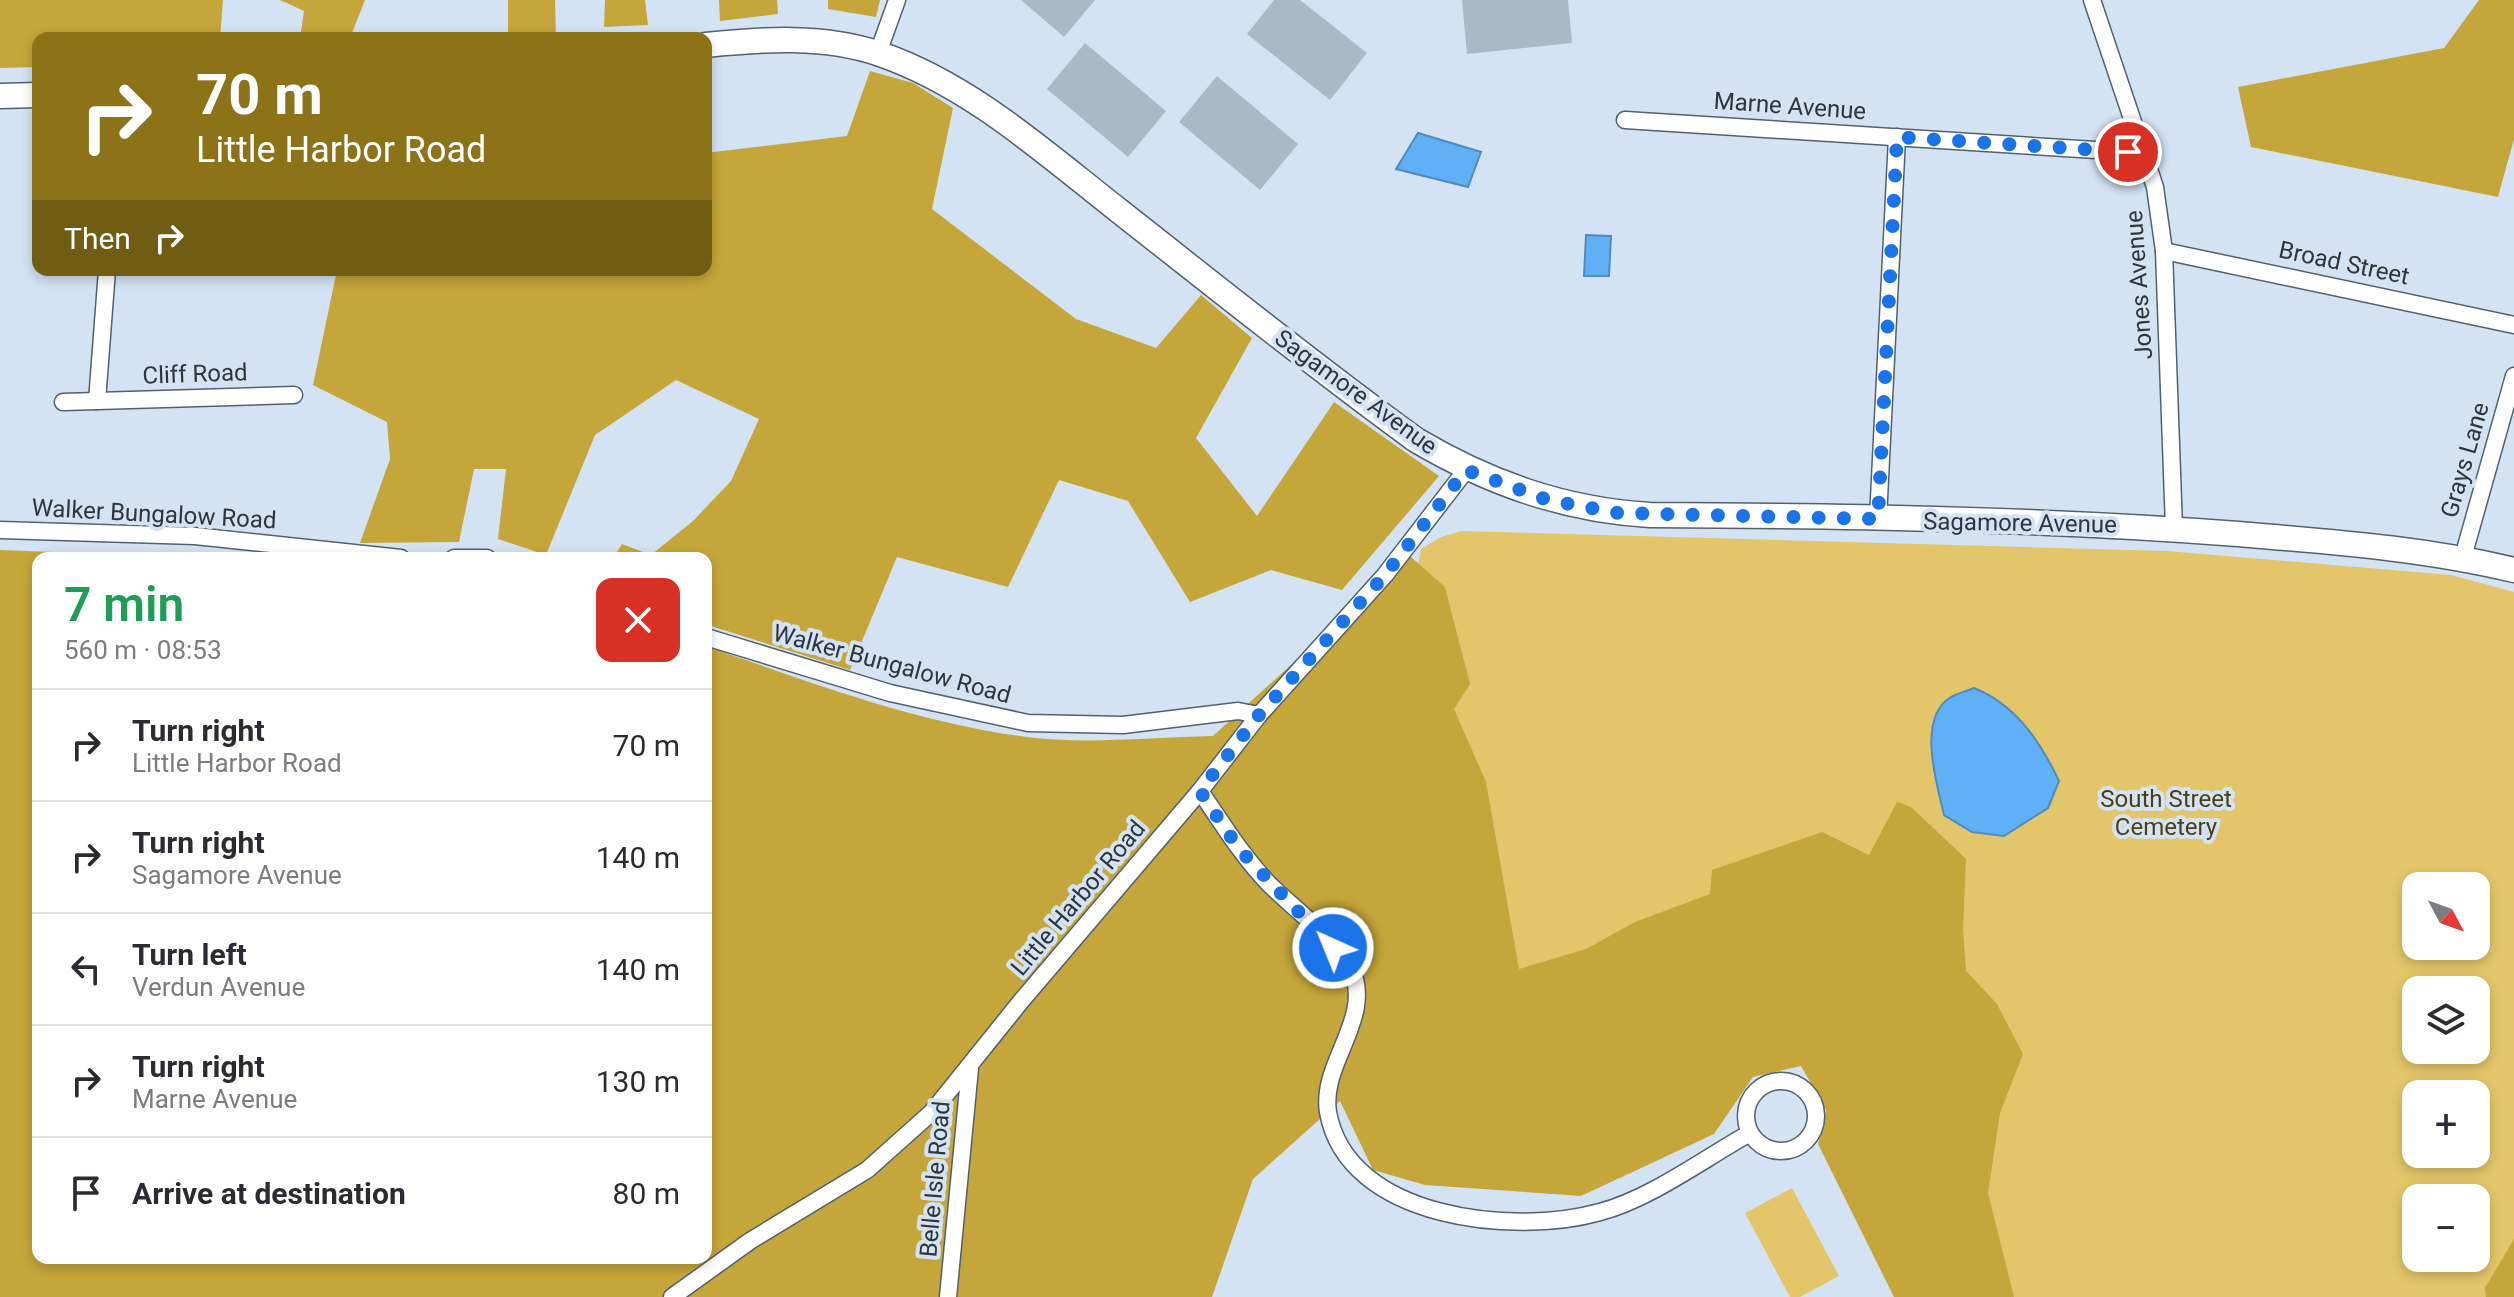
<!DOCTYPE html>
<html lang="en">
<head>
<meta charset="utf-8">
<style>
  body { margin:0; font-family:Roboto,sans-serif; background:#f2f2f3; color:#2b2b33; height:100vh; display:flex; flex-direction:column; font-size:30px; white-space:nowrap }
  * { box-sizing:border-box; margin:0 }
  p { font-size:26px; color:#7c7c81 }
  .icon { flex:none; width:44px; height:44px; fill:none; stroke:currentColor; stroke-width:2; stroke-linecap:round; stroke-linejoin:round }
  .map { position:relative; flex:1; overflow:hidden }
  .panel { position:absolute; left:32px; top:552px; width:680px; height:712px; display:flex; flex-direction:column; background:#fff; border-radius:16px; box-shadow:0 4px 12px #0003 }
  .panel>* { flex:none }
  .hud { position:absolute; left:32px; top:32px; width:680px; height:244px; border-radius:16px; box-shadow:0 4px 12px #0003; background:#8c7317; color:#fff; overflow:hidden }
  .needle { width:52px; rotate:131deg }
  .controls { position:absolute; left:2402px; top:872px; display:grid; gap:16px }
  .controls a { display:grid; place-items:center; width:88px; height:88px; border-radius:16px; background:#fff; box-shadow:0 4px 12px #0003; font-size:40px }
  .pin { position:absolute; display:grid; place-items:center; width:68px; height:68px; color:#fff; margin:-34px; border:4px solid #fff; border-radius:50%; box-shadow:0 2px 8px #0007 }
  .me { position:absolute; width:88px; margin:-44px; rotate:316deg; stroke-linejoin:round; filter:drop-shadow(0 0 6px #0008) }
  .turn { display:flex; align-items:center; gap:28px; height:168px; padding:0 32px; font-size:36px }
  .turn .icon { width:104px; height:104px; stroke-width:2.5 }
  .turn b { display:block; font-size:56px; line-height:68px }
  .then { display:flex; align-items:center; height:76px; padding:0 32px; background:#0003; gap:16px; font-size:30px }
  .round { display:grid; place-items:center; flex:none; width:84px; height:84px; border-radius:16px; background:#f2f2f3 }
  .headline { display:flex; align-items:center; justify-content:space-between; height:136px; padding:0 32px }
  h1 { font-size:48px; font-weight:600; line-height:60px; color:#1e9e55 }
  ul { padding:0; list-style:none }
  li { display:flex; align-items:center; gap:24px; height:112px; padding:0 32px; border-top:2px solid #e1e1e2 }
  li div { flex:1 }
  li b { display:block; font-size:30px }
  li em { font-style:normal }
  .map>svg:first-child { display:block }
  .green { fill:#e3c669; fill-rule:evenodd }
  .forest { fill:#c5a63a }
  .water { fill:#5fb0f5; stroke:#518bbd; stroke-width:2 }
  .building { fill:#a9b9c8 }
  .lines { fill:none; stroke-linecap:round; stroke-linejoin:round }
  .minor-casing { stroke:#52616e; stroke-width:19 }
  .secondary-casing { stroke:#52616e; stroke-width:27 }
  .minor { stroke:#fff; stroke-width:16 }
  .secondary { stroke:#fff; stroke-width:24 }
  .route { stroke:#1a73e8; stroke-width:14; stroke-dasharray:0 25.2 }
  .labels { text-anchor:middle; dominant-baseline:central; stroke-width:8; stroke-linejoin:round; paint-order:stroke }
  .street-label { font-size:24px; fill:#2f353b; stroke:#d3e3f3 }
  .park-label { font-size:24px; fill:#4c3f13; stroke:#d3e3f3 }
</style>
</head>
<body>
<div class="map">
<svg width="2514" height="1297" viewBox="0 0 2514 1297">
  <rect width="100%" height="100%" fill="#d3e3f3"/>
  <g class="green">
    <path d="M1461,531l706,20 284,24 63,17v705h-535l8,-207 -477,-112 -92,-413 3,-16 20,-12zM2416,886h60v60h-60zM2416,990h60v60h-60zM2416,1094h60v60h-60zM2416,1198h60v60h-60z"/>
    <path d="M1792,1188l47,88 -39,21h-10l-45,-84z"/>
  </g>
  <g class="forest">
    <path d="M0,0h223l-3,38h-182v29l-38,1z"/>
    <path d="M280,0h85l-15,38h-50l4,-27z"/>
    <path d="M508,0h47l1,38 -48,-6z"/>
    <path d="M605,0h40l3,25 -44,2z"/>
    <path d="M719,0h58l1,14 -58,7z"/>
    <path d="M828,0h52l-4,17 -48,-8z"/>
    <path d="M2479,0h35v139l-16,58 -247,-50 -13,-60 206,-39z"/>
    <path d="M870,71l43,12 40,25 -21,101 144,110 80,29 45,-53 51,43 -56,100 61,78 77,-114 105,74 -97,114 -71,-20 -81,32 -62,-101 -69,-21 -51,107 -111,-30 -47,113 -133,-42 -11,-4v-66h-93l9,-14 29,11 42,-34 38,-40 28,-62 -83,-39 -81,55 -49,120 -48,-16 8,-70h-32l-15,73 -99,1 30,-84 -3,-37 -74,-37 24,-115h369v-117l141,-17z"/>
    <path d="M0,550l107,4v4h-69v700h668v-612c106,37 217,79 329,92 52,6 124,-1 178,-2l197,-180 35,31 25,97 -16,25 32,73 33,187 67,-20 49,-27 75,-28 2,-24 110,-38 47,23 28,-53 14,5 55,52 -3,71 3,41 31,33 26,50 -23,59 -12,80 26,104h-120l-76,-153 8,-34 -25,-44 -48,11 -39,57 -133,62 -156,-11 -52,-15 -33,-69 -87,78 -41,118h-1212z"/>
    <path d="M2514,1239v58h-28l-1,-9z"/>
  </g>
  <g class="water">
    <path d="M1418,133l63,19 -13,35 -72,-18z"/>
    <path d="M1586,235l25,1 -2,40h-25z"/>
    <path d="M1974,688c42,17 66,53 85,93l-11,27 -44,28 -32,-4 -28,-17c-7,-31 -28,-97 7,-118 7,-4 16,-6 23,-9z"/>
  </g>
  <g class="building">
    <path d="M1021,0h74l-31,37z"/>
    <path d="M1274,0h26l67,53 -37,47 -83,-66z"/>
    <path d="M1462,0h106l4,43 -105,11z"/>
    <path d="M1085,43l81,68 -38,46 -81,-68z"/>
    <path d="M1217,76l81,68 -38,46 -81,-68z"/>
  </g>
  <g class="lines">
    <g class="minor-casing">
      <g id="minor">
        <path d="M2092,0l63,187 9,64 10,277"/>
        <path d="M878,53l19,-53"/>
        <path d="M1625,120l518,33"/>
        <path d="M2164,251l350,74"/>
        <path d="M97,401l10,-131"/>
        <path d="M63,402l231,-7"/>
        <path d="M1878,519l19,-382"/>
        <path d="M0,530l195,6 206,22"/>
        <path d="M2463,557l51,-181"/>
        <path d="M454,558h33"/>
        <path d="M706,637l184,56 138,30 95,2 115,-14 21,4"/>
        <path d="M1200,791c22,32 42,65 69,93 21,21 68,57 81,82 26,51 -30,96 -22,146 19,108 188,124 272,100 50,-13 105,-54 150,-79"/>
        <circle cx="1781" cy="1116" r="35"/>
        <path d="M672,1297l78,-56 117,-71 65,-58 90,-112 178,-209 59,-76 126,-140 81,-105"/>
        <path d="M948,1297l22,-229"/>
      </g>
    </g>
    <g class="secondary-casing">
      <g id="secondary">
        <path d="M706,45c57,-6 119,-10 174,9 90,31 164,98 238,156 98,77 196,156 298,230 73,43 148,70 234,75 196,1 392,4 588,19 93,8 185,14 276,36"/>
        <path d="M0,96l38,-1"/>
      </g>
    </g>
    <use href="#minor" class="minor"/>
    <use href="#secondary" class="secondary"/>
  </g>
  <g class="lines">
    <path class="route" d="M1333,948l-94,-99 -39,-58 59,-76 126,-140 81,-105 82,30 70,13 260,6 19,-382 231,15"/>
  </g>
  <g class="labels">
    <g class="street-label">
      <text transform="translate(1790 106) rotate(4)">Marne Avenue</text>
      <text transform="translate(2344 263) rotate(12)">Broad Street</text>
      <text transform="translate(2139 285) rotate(-94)">Jones Avenue</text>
      <text transform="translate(195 374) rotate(-2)">Cliff Road</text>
      <text transform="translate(1356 392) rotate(36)">Sagamore Avenue</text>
      <text transform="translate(2465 460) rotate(-74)">Grays Lane</text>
      <text transform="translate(154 514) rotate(3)">Walker Bungalow Road</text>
      <text transform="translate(2020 523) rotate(1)">Sagamore Avenue</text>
      <text transform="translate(892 664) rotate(15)">Walker Bungalow Road</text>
      <text transform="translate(1078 898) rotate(-50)">Little Harbor Road</text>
      <text transform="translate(935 1179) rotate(-85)">Belle Isle Road</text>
    </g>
    <g class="park-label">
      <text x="2166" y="799">South Street<tspan x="2166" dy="28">Cemetery</tspan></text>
    </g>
  </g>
</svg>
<div class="controls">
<a><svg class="needle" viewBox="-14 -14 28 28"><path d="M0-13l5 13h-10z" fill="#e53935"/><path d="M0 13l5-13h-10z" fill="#7c7c81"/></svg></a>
<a><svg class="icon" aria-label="layers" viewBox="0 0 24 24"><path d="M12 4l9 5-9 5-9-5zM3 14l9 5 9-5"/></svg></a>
<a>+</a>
<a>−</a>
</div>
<div class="pin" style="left:2128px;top:152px;background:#d93025"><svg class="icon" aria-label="arrive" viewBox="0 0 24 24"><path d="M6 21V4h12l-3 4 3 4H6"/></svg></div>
<svg class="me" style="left:1333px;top:948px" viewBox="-20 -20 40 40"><circle r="17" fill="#1a73e8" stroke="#fff" stroke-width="3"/><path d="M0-11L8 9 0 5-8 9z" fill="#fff"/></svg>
<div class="hud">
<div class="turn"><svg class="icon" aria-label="right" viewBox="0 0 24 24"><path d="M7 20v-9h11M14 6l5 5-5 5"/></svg><div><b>70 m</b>Little Harbor Road</div></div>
<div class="then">Then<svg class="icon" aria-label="right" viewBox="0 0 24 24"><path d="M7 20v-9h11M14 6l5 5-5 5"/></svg></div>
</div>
<section class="panel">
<div class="headline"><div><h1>7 min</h1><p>560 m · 08:53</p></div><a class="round" style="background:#d93025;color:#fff"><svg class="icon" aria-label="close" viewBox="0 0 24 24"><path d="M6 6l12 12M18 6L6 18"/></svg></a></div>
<ul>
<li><svg class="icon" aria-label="right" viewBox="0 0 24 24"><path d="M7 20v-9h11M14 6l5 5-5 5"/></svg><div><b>Turn right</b><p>Little Harbor Road</p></div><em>70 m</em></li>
<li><svg class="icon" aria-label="right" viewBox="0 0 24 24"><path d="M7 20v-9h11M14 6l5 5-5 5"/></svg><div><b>Turn right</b><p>Sagamore Avenue</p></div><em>140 m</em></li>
<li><svg class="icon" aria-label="left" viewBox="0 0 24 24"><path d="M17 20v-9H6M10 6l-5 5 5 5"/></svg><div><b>Turn left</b><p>Verdun Avenue</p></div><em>140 m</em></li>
<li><svg class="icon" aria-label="right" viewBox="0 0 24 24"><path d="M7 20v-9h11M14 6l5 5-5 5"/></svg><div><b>Turn right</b><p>Marne Avenue</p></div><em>130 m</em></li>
<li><svg class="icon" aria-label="arrive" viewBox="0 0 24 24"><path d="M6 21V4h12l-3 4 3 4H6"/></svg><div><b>Arrive at destination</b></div><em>80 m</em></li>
</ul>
</section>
</div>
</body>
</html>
